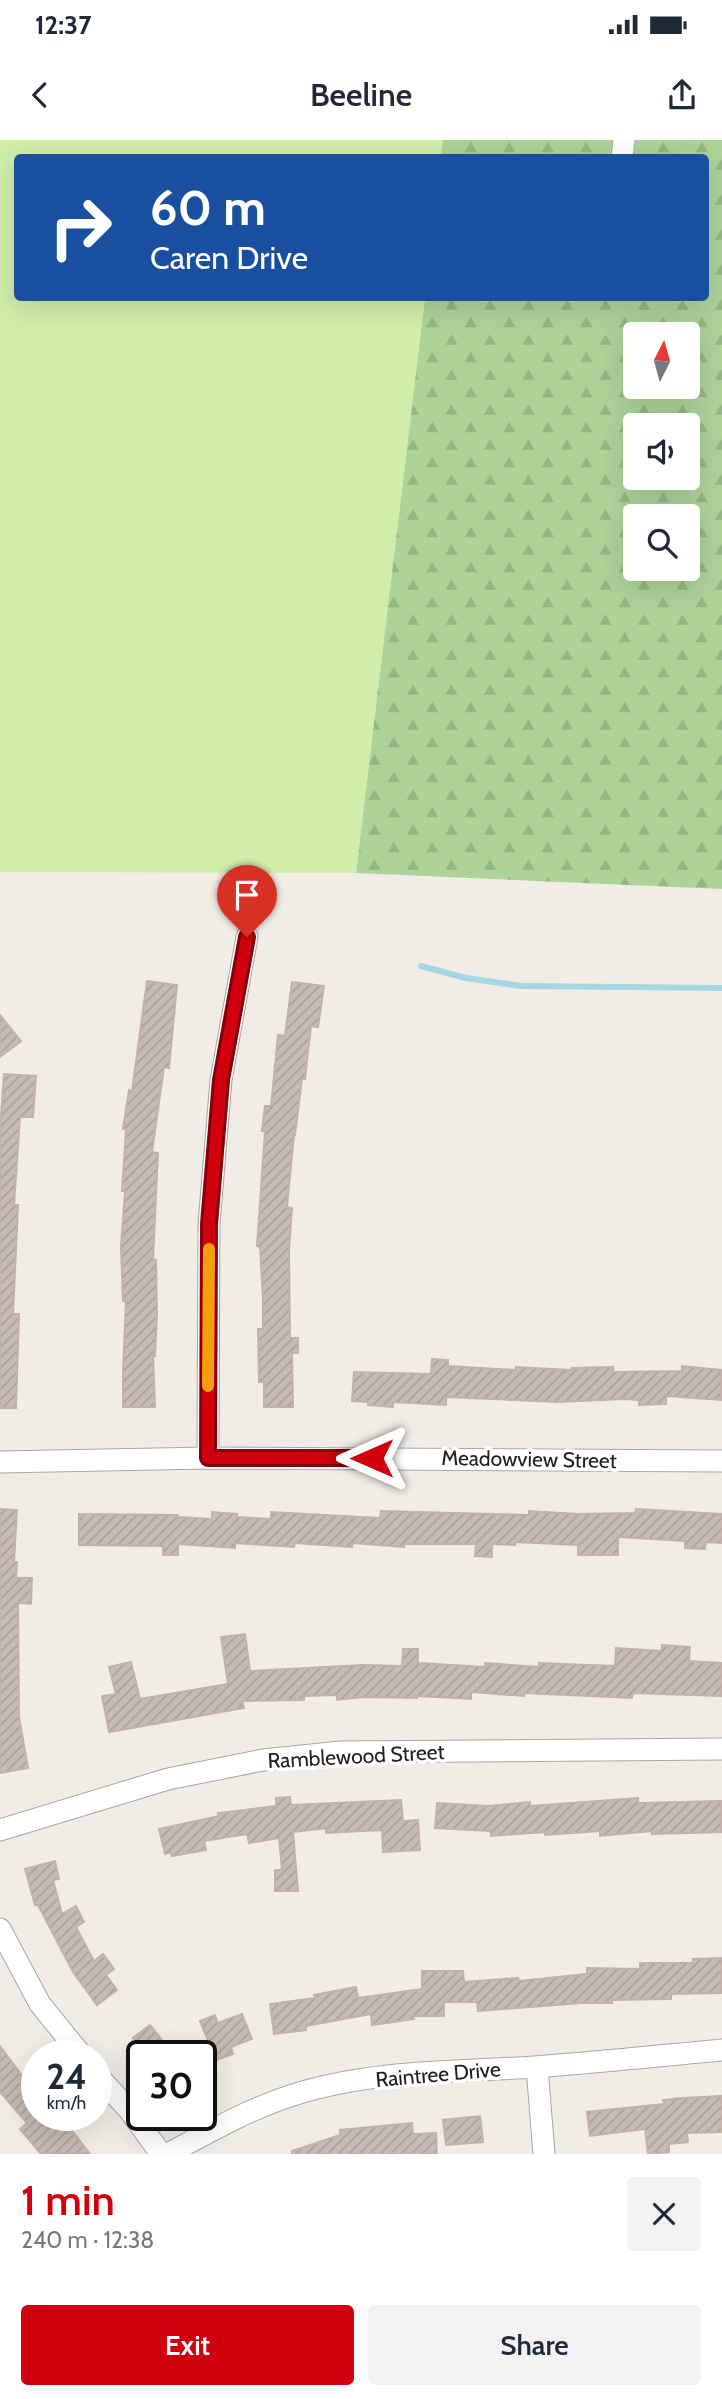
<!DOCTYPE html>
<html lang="en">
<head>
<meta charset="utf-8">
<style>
  body { margin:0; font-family:Cabin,sans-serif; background:#f2f2f3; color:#1f2937; height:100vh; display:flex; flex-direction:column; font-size:26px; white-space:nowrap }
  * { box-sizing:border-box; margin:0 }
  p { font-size:23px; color:#747a83 }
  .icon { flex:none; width:38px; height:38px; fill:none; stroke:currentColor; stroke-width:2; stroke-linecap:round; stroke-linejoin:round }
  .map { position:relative; height:2014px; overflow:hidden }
  .sheet { display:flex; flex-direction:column; background:#fff; flex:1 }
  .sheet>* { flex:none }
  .guide { position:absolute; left:14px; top:14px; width:695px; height:147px; border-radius:7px; box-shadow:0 7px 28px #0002; background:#1a4fa0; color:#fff; overflow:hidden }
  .needle { width:46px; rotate:6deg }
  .controls { position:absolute; left:623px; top:182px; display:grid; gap:14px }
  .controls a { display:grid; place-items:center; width:77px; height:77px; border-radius:7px; background:#fff; box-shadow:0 7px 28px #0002; font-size:35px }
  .speed { position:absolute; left:21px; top:1900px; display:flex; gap:14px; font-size:35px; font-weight:700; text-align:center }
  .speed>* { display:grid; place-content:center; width:91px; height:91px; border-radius:50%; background:#fff; box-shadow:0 7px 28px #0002; line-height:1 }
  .speed small { font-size:18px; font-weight:400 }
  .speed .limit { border:4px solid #111; border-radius:10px; background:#fff; color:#111 }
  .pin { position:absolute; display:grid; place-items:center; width:60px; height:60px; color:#fff; margin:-72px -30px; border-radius:50% 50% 50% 0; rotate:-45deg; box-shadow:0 0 7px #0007 }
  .pin .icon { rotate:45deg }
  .me { position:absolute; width:77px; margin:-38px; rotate:270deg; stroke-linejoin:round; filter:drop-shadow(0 0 5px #0008) }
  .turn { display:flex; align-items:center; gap:24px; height:147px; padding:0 21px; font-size:32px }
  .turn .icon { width:91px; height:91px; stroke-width:2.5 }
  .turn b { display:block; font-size:49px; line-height:60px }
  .round { display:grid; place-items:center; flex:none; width:74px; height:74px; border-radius:7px; background:#f2f2f3 }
  .summary { display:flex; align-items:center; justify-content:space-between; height:119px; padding:0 21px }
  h1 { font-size:42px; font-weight:600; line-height:52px; color:#d0000e }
  .button { display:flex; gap:14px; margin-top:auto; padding:14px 21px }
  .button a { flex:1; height:80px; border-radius:7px; background:#d0000e; color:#fff; font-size:28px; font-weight:600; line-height:80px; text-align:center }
  .button a+a { background:#f2f2f3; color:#1f2937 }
  .status { display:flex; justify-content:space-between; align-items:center; height:49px; padding:0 35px; background:#fff; direction:ltr }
  .status svg { height:19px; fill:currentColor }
  header { display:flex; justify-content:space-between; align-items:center; height:91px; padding:0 21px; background:#fff; font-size:32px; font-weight:600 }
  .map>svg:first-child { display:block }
  .grass { fill:#d0edaa }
  .forest { fill:url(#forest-firs); fill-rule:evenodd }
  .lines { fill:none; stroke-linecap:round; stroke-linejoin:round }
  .stream { stroke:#a4d7e1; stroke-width:6 }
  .building { fill:url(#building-hatch); stroke:#c4b2a7; stroke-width:2 }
  .street-casing { stroke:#a7a7a7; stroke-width:23 }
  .street { stroke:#fff; stroke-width:21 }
  .route-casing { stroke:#870009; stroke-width:18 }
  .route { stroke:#d0000e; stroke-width:12 }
  .slow { stroke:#f59e0b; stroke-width:12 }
  .labels { text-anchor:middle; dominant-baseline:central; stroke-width:7; stroke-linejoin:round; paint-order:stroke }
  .street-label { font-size:21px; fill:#202020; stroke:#fff }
</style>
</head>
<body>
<div class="status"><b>12:37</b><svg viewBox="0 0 49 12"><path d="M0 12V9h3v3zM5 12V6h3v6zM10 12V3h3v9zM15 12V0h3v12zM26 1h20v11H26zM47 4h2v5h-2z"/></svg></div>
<header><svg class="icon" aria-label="back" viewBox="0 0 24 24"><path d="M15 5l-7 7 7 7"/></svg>Beeline<svg class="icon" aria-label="share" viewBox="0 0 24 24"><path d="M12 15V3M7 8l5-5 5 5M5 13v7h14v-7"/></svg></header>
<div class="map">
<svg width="722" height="2014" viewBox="0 0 722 2014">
  <defs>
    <pattern id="forest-firs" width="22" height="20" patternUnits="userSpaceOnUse" patternTransform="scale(1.75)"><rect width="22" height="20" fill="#add399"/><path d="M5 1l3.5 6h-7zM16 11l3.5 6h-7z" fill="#95b584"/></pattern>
    <pattern id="building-hatch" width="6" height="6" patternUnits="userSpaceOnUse" patternTransform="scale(1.75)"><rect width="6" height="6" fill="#c6bcb5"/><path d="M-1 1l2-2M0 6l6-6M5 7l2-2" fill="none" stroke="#aaa19b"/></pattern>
  </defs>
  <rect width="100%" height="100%" fill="#f1ede6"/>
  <path class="grass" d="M0,0h443l-2,18h-423v140h407l-69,575 -356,-1z"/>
  <path class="forest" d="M443,0h279v749l-366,-16 69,-575h280v-140l-264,-1zM635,194h53v53h-53zM635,285h53v53h-53zM635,376h53v53h-53z"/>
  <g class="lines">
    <path class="stream" d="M421,826l45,12 55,8 201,2"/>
  </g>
  <g class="building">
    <path d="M147,841l30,4 -8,83 -5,-1 -12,85 6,1 -5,107h3l1,55 -2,41h-2l2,51h-32v-39l3,-67h-3l-2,-54 4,-56h-3l4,-62h-3l6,-39 3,1z"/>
    <path d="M292,842l32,4 -6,41 -7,-1 -6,53h-3l-7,56h-1l-7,72 5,1 -3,42 1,88h8v15h-6l1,54h-29v-25h-5l-1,-53h5v-30l-3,-52 -3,-1 8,-115h-3l3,-25h6l7,-71 7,1z"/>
    <path d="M0,875l21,26 -21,16z"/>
    <path d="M4,934l32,2 -3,41h-13l-6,88h4l-5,109h6l-3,94h-16v-278z"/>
    <path d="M432,1219l16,1v6l68,4v-3l56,3v-2l41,-1v5l69,-1v-5l40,4 -1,30 -55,-4v8l-27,1v-5l-15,-1 -66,3 -112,-5v8l-53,-3v5l-25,-2v-3l-16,-1 2,-29 77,2z"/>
    <path d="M0,1369l17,1 -3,52h3l-1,16h16l-1,26 -13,-1 1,114 9,51 -28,5z"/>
    <path d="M636,1369l86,5v29l-16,-1 -1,7 -20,-1v-7l-67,-4v18h-40v-10l-63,-3v3l-23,-1v13l-17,-1 1,-12h-72v3l-51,-4 -1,4 -57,-4 -1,4 -59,-4v5l-57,-4v11h-15v-9l-84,-1v-31l99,1v2l34,2v-7l25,2v3l34,2v-7l109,6 1,-7 148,4v-4l49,3 57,-1z"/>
    <path d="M245,1494l5,37 113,-6 39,1 1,-17h15v14l67,4v-4l54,4v-4l76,3 1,-18 46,3v-6l28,2 -1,14 33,2v33l-89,-3 -1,5 -108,-5v3l-53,-4v7l-54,-3v2l-53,-1 -27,3v-5l-33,1v4l-62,1 2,7 -135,24 -7,-36 14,-2 -7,-27 22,-5 9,37 88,-15 -7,-47z"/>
    <path d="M290,1657l1,8 110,-5 2,21 15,-1 2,30 -37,2 -1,-22 -56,3v-5l-33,4 5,59h-23v-21h7l-3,-32 -30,5 -2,-9 -43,7 2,9 -34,6 -1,-4 -6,2 -6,-25 60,-13 -1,-3 58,-7v-8z"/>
    <path d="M638,1658v5l84,-2v31l-70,2v-3l-52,5v-5l-55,4v-3l-54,4v-5l-56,-3 2,-25 51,3 42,-4v4z"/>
    <path d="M55,1721l4,18 -6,1 9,34 14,-8 8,16 -8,5 18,34 9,-7 11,15 -8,6 11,15 -20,15 -24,-33 -35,-67h-3l-10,-36z"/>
    <path d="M722,1818v35l-51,1v5l-59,1v3h-31l-103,8 -1,-9h-33v14h-31l1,3 -42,6 -1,-11 -65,12v4l-32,4 -4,-30 45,-6 -1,-3 42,-8 2,11 64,-9v-18h41l1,11 54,-4 1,3 68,-7v-6l53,1v-6h53v-4z"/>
    <path d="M242,1874l10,25 -21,8 2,7 -17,6 -16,-39 15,-6 3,8z"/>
    <path d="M150,1885l25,31h-28l-14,-18z"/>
    <path d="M0,1906l23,31 -3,2 17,19v18h24l29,38h-49l-21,-25 7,-6 -27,-31z"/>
    <path d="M722,1956v36l-35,1 1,9 -19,2v8l-21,2 -3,-25 -55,7 -3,-24 77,-8 -1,-4 19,-2z"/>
    <path d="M480,1976l3,26 -37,3 -3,-25z"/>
    <path d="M412,1983l1,11 23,-1 1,21h-145v-3l48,-16v-5z"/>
  </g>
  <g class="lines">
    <g class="street-casing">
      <g id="street">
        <path d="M622,18l2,-18"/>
        <path d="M208,1318l1,-234 12,-144 26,-143"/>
        <path d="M0,1322l208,-4 514,3"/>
        <path d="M0,1690l168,-51 95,-19 78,-8 381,-3"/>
        <path d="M0,1789l40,75 42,52"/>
        <path d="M537,1927l7,87"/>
        <path d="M96,1934l34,37 31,43"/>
        <path d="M168,2014c41,-22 81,-45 125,-59 78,-25 162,-23 243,-28 62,-5 124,-11 186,-17"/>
      </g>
    </g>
    <use href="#street" class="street"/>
  </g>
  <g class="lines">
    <g class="route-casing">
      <path id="route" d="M247,797l-26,143 -12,144 -1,234h164"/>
    </g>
    <use href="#route" class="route"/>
    <path class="slow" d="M208,1246l1,-137"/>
  </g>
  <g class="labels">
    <g class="street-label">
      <text transform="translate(529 1319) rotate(1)">Meadowview Street</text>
      <text transform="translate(356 1616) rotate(-3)">Ramblewood Street</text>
      <text transform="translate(438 1934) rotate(-5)">Raintree Drive</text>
    </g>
  </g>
</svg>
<div class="controls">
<a><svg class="needle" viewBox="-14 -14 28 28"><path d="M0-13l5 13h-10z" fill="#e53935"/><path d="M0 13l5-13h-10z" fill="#747a83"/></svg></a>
<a><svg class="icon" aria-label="sound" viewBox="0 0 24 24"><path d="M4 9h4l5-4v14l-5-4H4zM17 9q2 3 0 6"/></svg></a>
<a><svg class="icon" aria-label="search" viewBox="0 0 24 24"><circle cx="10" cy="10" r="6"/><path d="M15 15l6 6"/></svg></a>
</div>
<div class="speed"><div>24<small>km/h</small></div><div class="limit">30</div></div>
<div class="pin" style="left:247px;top:797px;background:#d93025"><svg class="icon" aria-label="arrive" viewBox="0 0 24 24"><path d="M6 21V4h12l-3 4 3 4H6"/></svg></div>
<svg class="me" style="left:372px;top:1318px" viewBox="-20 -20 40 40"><path d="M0-17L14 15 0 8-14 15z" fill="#d0000e" stroke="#fff" stroke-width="4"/></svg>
<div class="guide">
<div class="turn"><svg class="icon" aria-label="right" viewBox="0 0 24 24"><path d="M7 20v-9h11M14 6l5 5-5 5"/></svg><div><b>60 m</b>Caren Drive</div></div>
</div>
</div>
<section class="sheet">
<div class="summary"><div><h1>1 min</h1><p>240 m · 12:38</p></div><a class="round"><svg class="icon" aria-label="close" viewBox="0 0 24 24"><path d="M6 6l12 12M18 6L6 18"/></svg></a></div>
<div class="button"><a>Exit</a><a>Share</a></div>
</section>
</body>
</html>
